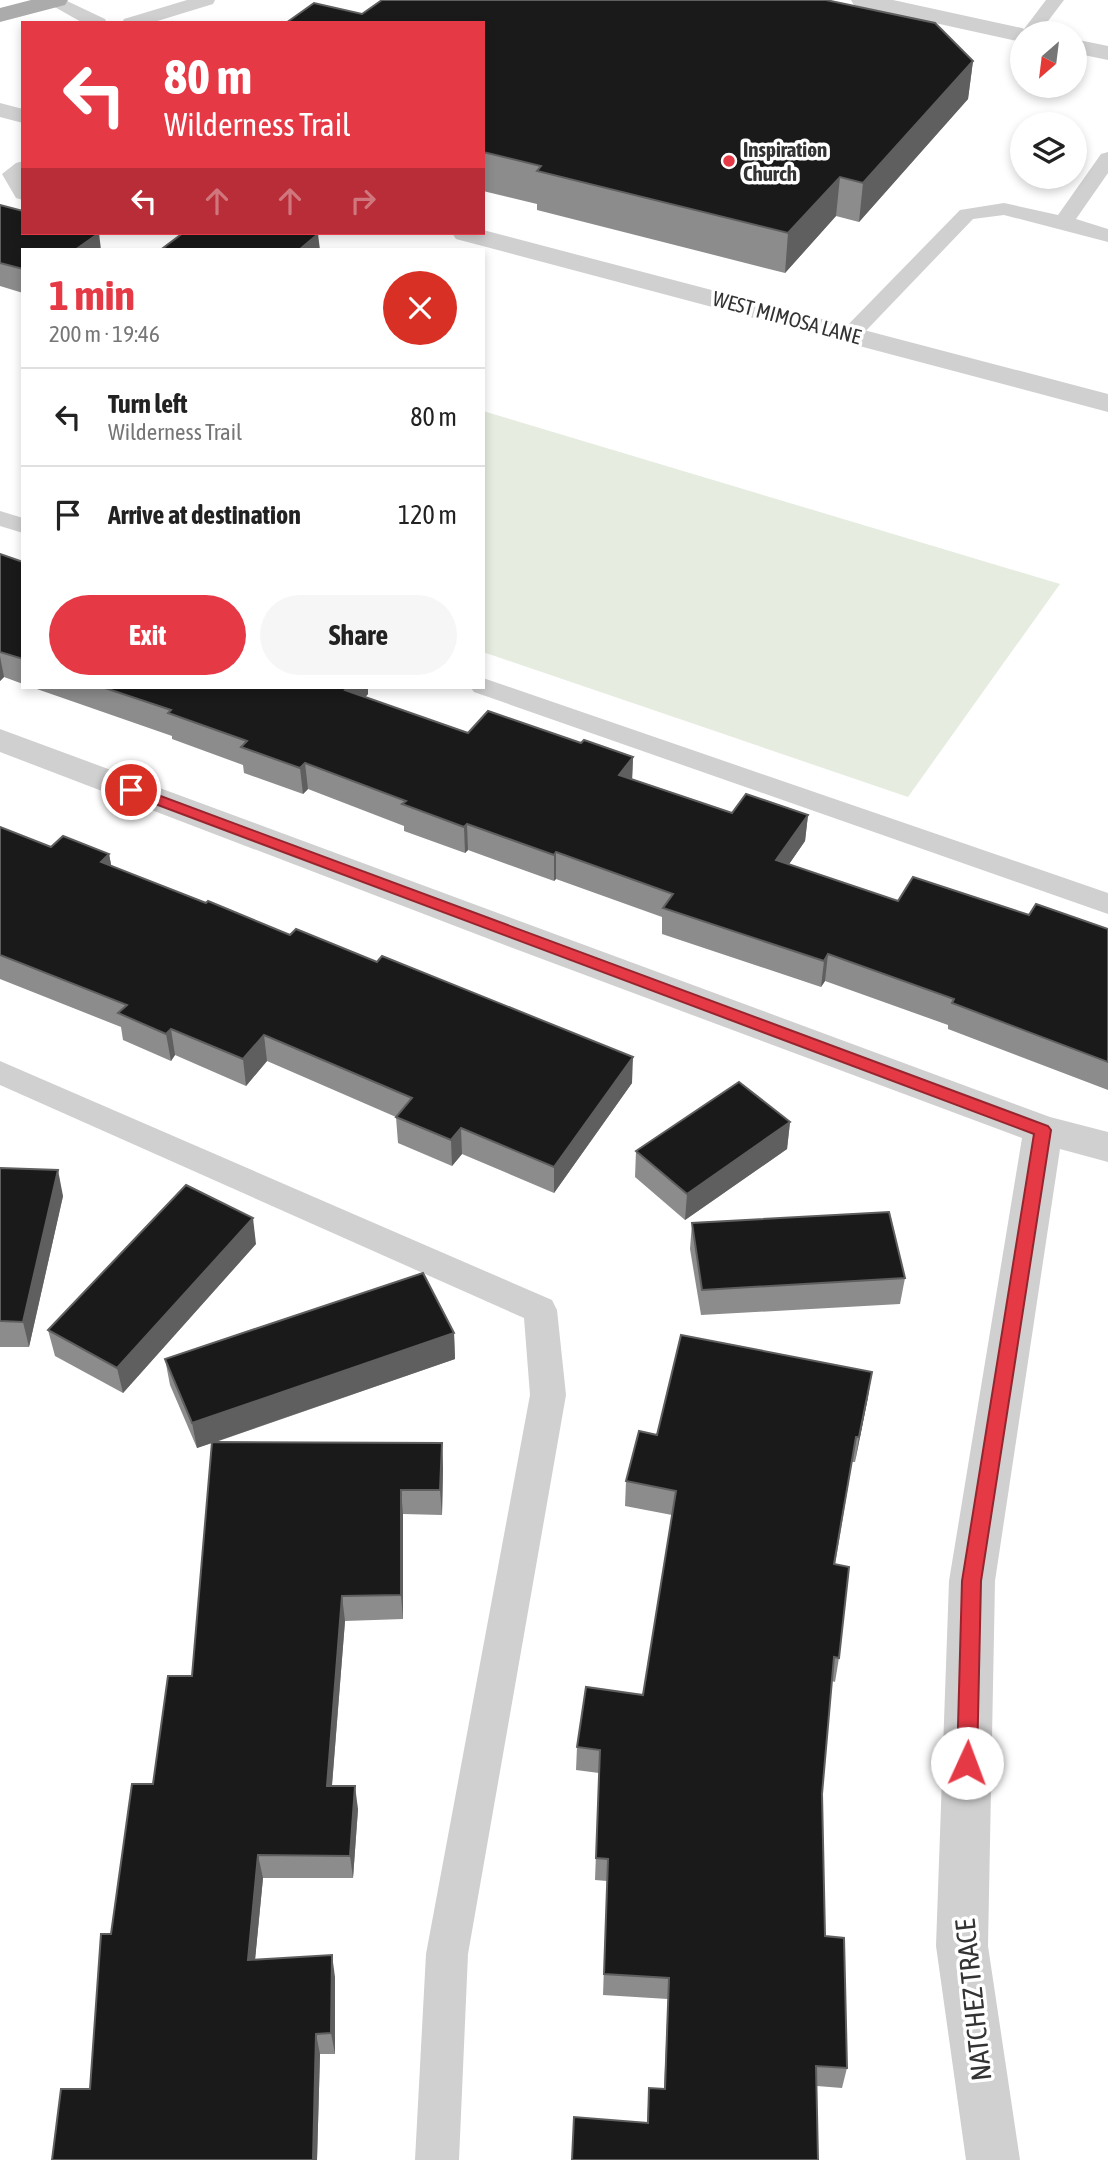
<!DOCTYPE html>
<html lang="en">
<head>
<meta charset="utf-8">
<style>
  body { margin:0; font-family:"Asap Condensed",sans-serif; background:#f6f6f6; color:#222; height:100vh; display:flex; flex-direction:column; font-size:26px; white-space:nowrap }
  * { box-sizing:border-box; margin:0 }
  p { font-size:23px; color:#767676 }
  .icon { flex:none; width:38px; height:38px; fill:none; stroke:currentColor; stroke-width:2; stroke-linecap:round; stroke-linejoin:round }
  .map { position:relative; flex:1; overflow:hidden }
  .sheet { position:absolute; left:21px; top:248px; width:464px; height:441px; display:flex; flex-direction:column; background:#fff; border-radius:0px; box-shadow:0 4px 10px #0003 }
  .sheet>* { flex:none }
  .top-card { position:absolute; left:21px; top:21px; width:464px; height:214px; border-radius:0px; box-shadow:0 4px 10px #0003; background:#e63946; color:#fff; overflow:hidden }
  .needle { width:46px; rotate:208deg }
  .controls { position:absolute; left:1010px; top:21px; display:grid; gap:14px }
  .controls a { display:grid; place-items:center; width:77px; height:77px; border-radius:50%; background:#fff; box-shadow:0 4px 10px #0003; font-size:35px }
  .pin { position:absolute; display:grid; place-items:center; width:60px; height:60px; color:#fff; margin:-30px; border:4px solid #fff; border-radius:50%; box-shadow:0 2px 7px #0007 }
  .me { position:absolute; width:77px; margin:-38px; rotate:2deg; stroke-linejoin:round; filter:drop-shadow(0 0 5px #0008) }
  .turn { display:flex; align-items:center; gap:24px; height:147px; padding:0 28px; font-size:32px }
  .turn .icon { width:91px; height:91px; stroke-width:2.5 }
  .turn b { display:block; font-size:49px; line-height:60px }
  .lanes { display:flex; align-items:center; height:66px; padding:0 28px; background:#0003; justify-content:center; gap:35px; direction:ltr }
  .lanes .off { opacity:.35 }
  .round { display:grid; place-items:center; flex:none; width:74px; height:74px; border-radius:37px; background:#f6f6f6 }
  .overview { display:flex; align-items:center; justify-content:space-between; height:119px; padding:0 28px }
  h1 { font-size:42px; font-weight:700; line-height:52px; color:#e63946 }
  .primary-button { display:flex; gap:14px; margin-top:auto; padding:14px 28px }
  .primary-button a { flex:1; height:80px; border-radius:42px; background:#e63946; color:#fff; font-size:28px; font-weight:700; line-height:80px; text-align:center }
  .primary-button a+a { background:#f6f6f6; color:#222 }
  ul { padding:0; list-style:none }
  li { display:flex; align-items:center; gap:21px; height:98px; padding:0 28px; border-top:2px solid #e0e0e0 }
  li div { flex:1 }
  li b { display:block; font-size:26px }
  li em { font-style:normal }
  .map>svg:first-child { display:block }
  .green { fill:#e6ecdf }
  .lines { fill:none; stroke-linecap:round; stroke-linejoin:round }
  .service { fill:#d0d0d0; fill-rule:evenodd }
  .minor { fill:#d0d0d0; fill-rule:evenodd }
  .primary { fill:#ababab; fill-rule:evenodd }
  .wall { fill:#8c8c8c }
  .shaded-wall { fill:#5f5f5f }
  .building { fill:#1a1a1a; stroke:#5f5f5f; stroke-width:2 }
  .route { fill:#e63946; stroke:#96252e; stroke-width:2 }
  .poi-dot { fill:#e63946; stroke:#fff; stroke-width:2.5 }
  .labels { text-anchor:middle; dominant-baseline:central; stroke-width:7; stroke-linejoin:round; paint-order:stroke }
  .far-poi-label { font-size:21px; font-weight:bold; fill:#333; stroke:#fff; text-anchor:start }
  .far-street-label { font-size:21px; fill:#333; stroke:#fff }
  .near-street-label { font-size:28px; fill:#333; stroke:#fff }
</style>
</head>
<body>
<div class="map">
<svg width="1108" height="2160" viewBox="0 0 1108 2160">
  <rect width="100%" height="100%" fill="#fff"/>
  <path class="green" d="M483,411l577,173 -152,213 -425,-145z"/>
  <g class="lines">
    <g class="service">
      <path d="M65,0l40,19 2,4h-24l-39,-22z"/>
      <path d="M187,0h28l-2,4 -62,19h-29l2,-4z"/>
      <path d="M1046,0h18l-25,33 -17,2 -1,-2z"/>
      <path d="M1108,152v21l-32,46 32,10v13l-104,-27 -31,4 -115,120h-16l-3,-5 121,-124 44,-7 54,12 43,-61z"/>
      <path d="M23,161v39l-7,-2 -14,-24 14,-11z"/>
      <path d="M0,511l23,7v15l-23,-7z"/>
      <path d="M483,678l625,215v21l-634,-222 -3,-4h12z"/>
      <path d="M0,1061l552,239 5,10 9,85 -98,559 -9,206h-44l11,-206 104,-559 -6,-77 -524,-233z"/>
    </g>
    <g class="minor">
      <path d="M851,0h42l129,28 10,5h-10v9l-160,-35 -8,-2z"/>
      <path d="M1074,39l34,7v14l-34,-7z"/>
      <path d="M0,103l23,6v14l-23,-6z"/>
      <path d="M483,230l625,164v18l-652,-173 -4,-6h31z"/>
      <path d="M0,729l1050,388 58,15v30l-48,-13 -65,432 -7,365 32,214h-54l-30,-214 13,-365 73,-443 -512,-191 -510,-195z"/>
    </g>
    <path class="primary" d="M31,0h37l-3,5 -65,17v-14z"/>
  </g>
  <g class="wall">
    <path d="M382,0h444l109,23 38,38 -5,38 -109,123 -23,-6 -51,57 -248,-63v-6l-54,-13v-168h-197l28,-20 48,11z"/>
    <path d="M0,205l23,45v43l-23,-7z"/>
    <path d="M0,554l23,8v122l-19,-7 -4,4z"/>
    <path d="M34,688h334v6l-3,3 103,36 113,10 52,14 -1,22 100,34 76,2 -3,26 -16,23 109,37 131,14 79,14v161l-160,-61v-4l-123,-44 -4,6 -159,-53v-17l-106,-38 -2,2 -86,-31 -3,3 -61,-22v-5l-96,-37 -5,5 -59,-21 -1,-8 -71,-26v-3z"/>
    <path d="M0,827l51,20 58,7 2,11 521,218 -78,110 -92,-39 -10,12 -54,-23 -2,-26 -129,-56 -21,25 -71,-31 -4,6 -48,-21 -2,-13 -121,-48z"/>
    <path d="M790,1122l-3,27 -102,71 -50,-43 1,-26z"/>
    <path d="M0,1168l63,28 -34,151h-29z"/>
    <path d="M692,1223l213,55 -5,26 -199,11 -11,-66z"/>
    <path d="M256,1244l-133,149 -68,-37 -7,-26z"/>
    <path d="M454,1333l1,26 -239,83 226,1 1,25 -1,47 -39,-1v105l-58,2 -13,165 26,23 -5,69h-90l-8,81 80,18v77h-15l-3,106h-265l38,-71 21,-155 42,-150 39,-108 20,-233 -15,5 -27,-63 -5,-26z"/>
    <path d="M868,1397l-13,65h-3l-17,103 4,93 -4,24 -3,-1 -10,113 3,142 22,132 -5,20 -25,-2 -170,36 2,-34 15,1 4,-90 -65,-4 4,-114 -12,-1 4,-107 -23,-3 1,-23 66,-52 29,-180 -47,-9 1,-25 31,-46z"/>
  </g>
  <g class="shaded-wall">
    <path d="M973,61l-5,38 -109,123 4,-39z"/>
    <path d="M840,177l-4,39 -51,57 3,-40z"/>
    <path d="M99,233l2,17h-26z"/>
    <path d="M318,234l2,16h-21z"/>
    <path d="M0,656l4,21 -4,4z"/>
    <path d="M347,688h21v6l-21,22 -2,-26z"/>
    <path d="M633,757l-1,26 -13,-8z"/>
    <path d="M305,763l3,26 -5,5 -3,-26z"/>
    <path d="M808,815l-3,26 -31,45 2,-26z"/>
    <path d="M467,824l1,26 -3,3 -1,-26z"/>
    <path d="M556,852v27l-2,2v-26z"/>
    <path d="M109,854l5,26 -13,-18z"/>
    <path d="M828,954l-3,27 -4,6 3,-26z"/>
    <path d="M171,1029l4,26 -4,6 -5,-27z"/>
    <path d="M264,1035l3,26 -21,25 -3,-27z"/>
    <path d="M633,1057l-1,26 -78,110v-26z"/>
    <path d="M790,1122l-3,27 -102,71 2,-26z"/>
    <path d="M461,1128l1,26 -10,12 -1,-26z"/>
    <path d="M58,1170l5,26 -34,151 -6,-25z"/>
    <path d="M253,1218l3,26 -133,149 -6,-25z"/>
    <path d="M454,1333l1,26 -258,89 -5,-25z"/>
    <path d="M872,1372l-4,25 -13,65 4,-25z"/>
    <path d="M442,1443l1,25 -1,47 -2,-25z"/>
    <path d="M401,1490l2,24v105l-2,-24z"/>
    <path d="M342,1596l3,25 -15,188 -3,-23z"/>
    <path d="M355,1786l3,23 -5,69 -3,-22z"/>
    <path d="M258,1855l5,23 -10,103 -5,-21z"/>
    <path d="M332,1955l3,22v77l-4,-21z"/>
    <path d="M316,2034l4,20 -3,106h-4z"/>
  </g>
  <g class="building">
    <path d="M382,0h444l109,23 38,38 -110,122 -23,-6 -52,56 -251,-62 4,-5 -58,-14v-129h-197l28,-20 48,11z"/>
    <path d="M0,205l23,6v22h76l-24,17h-52v19l-23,-6z"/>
    <path d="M183,233h130l5,1 -19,16h-128l-8,-2z"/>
    <path d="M0,554l23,8v97l-23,-7z"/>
    <path d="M105,688h242l-2,2 123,43 20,-22 93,32 3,-3 49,17 -14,18 113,38 14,-19 62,21 -32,45 122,41 15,-24 116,38 7,-11 72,25v133l-156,-59 2,-4 -126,-45 -4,7 -161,-53 10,-14 -117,-42 -2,3 -87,-31 -3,3 -62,-23 4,-3 -101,-38 -5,5 -59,-21 6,-6 -79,-28 3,-3z"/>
    <path d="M0,827l51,20 12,-11 46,18 -8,8 105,41 2,-2 82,34 6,-6 81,33 5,-6 251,101 -79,110 -93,-39 -10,12 -55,-23 16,-19 -148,-63 -21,24 -72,-30 -5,5 -48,-21 9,-8 -127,-50z"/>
    <path d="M739,1082l51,40 -103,72 -51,-43z"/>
    <path d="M0,1168l58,2 -35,152 -23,-1z"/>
    <path d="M186,1185l67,33 -136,150 -69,-38z"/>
    <path d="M889,1212l16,66 -203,12 -10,-67z"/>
    <path d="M423,1273l31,60 -262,90 -27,-64z"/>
    <path d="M681,1335l191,37 -13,65h-3l-22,127 15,3 -10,91 -5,-1 -12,137 3,142 19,2 3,130 -31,-2 2,94h-246l2,-43 74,6 1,-35 16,1 4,-111 -65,-4 4,-115 -12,-1 4,-108 -23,-3 9,-60 57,8 33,-204 -50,-10 13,-50 18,4z"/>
    <path d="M212,1442l230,1 -2,47h-39v105l-59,1 -15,190h28l-5,70 -92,-1 -10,105 84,-5 -1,78 -15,1 -3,126h-261l9,-71h29l11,-155h10l21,-150h21l15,-108h24z"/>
  </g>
  <path class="route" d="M131,785l917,341 3,4 -70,451 -4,182 -3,7 -7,3 -7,-3 -3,-7 5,-182 72,-447 -908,-341v-6z"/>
  <circle class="poi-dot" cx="729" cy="161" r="7"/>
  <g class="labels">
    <g class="far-poi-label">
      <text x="743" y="149">Inspiration<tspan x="743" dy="24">Church</tspan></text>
    </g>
    <g class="far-street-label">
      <text transform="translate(787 317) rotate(15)">WEST MIMOSA LANE</text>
    </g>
    <g class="near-street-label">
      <text transform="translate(973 2000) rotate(-96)">NATCHEZ TRACE</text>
    </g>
  </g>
</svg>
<div class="controls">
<a><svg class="needle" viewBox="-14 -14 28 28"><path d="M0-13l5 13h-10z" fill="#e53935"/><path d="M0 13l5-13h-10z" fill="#767676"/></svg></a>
<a><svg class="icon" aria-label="layers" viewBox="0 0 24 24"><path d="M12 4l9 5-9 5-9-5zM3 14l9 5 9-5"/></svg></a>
</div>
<div class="pin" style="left:131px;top:790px;background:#d93025"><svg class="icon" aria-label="arrive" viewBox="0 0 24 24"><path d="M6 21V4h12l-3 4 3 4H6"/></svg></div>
<svg class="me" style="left:967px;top:1763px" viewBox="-20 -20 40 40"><circle r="19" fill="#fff"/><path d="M0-13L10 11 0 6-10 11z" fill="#e63946"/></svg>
<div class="top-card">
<div class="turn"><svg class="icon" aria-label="left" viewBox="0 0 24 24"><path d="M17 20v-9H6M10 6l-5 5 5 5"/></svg><div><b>80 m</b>Wilderness Trail</div></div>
<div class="lanes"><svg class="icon" aria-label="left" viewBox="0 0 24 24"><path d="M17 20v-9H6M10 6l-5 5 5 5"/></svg><svg class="icon off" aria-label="ahead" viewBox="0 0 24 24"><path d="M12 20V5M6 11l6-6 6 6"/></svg><svg class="icon off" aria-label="ahead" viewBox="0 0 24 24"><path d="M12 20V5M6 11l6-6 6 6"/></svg><svg class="icon off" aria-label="right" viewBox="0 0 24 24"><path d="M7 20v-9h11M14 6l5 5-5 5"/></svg></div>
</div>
<section class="sheet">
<div class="overview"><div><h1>1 min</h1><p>200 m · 19:46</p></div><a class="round" style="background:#d93025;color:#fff"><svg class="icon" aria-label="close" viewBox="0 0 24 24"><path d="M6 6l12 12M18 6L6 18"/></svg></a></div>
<ul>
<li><svg class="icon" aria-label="left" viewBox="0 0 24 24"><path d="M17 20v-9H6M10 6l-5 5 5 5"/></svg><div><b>Turn left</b><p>Wilderness Trail</p></div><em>80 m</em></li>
<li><svg class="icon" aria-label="arrive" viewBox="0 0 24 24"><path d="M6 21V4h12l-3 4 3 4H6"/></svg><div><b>Arrive at destination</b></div><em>120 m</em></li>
</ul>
<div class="primary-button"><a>Exit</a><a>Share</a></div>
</section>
</div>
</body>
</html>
